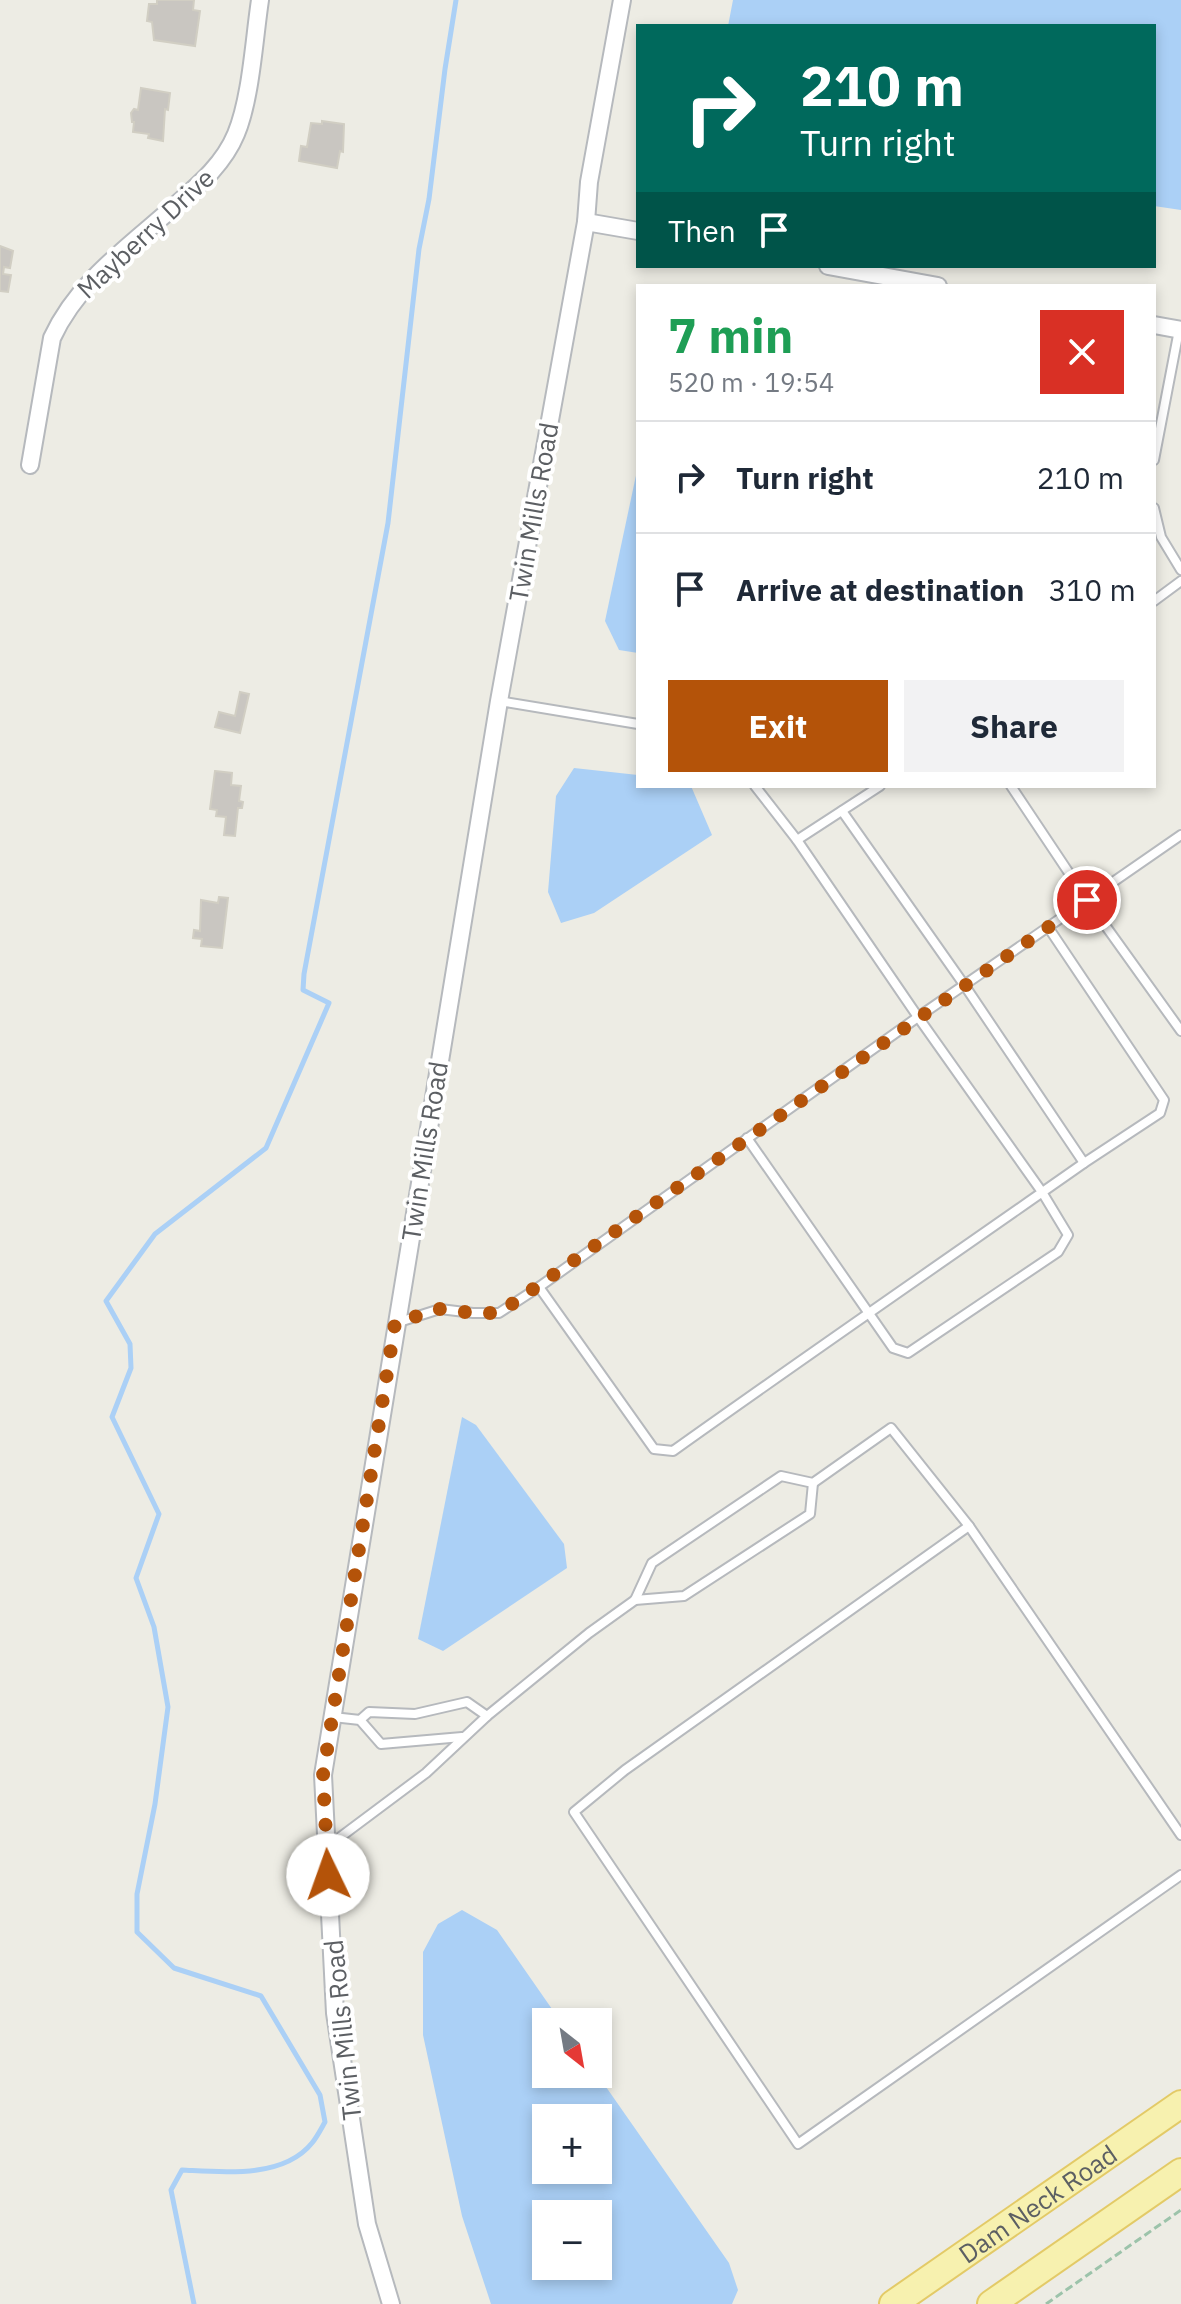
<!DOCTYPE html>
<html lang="en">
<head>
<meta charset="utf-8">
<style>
  body { margin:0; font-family:"IBM Plex Sans",sans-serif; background:#f2f2f3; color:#1f2937; height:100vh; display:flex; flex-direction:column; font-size:30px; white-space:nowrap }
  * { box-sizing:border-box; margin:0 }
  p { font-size:26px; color:#747a83 }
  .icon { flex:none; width:44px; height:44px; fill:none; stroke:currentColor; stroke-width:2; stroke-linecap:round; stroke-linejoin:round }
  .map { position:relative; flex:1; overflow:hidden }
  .details { position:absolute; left:636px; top:284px; width:520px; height:504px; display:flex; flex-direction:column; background:#fff; border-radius:0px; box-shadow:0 4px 12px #0003 }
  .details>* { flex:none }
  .hud { position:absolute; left:636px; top:24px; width:520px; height:244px; border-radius:0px; box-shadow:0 4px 12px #0003; background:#00695c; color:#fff; overflow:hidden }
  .needle { width:52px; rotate:149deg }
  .controls { position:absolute; left:532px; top:2008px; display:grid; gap:16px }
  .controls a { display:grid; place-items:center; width:80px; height:80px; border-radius:0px; background:#fff; box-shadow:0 4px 12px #0003; font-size:40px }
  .pin { position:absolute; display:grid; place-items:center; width:68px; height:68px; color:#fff; margin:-34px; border:4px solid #fff; border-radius:50%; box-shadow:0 2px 8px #0007 }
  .me { position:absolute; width:88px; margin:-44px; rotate:357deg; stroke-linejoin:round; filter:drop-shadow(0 0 6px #0008) }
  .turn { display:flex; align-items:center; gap:28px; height:168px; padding:0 32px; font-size:36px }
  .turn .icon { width:104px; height:104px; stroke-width:2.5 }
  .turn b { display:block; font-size:56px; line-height:68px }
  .then { display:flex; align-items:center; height:76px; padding:0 32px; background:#0003; gap:16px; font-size:30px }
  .round { display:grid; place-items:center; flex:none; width:84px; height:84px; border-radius:0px; background:#f2f2f3 }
  .summary { display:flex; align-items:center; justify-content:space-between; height:136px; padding:0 32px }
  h1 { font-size:48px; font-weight:800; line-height:60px; color:#1e9e55 }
  .button { display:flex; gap:16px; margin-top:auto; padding:16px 32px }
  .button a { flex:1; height:92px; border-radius:0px; background:#b45309; color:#fff; font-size:32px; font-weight:800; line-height:92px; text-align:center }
  .button a+a { background:#f2f2f3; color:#1f2937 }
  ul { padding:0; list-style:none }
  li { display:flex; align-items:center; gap:24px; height:112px; padding:0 32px; border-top:2px solid #e0e1e3 }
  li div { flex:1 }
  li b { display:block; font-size:30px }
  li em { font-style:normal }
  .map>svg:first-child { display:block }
  .water { fill:#abd0f6; fill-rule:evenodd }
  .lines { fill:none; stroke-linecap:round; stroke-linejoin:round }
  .stream { stroke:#abd0f6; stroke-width:5 }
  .building { fill:#c9c6c1; stroke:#d1cec3; stroke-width:2 }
  .service-casing { stroke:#b6b9bd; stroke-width:12 }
  .minor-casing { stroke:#b6b9bd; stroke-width:20 }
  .primary-casing { stroke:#e3ca67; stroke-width:30 }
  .path { stroke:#9cc3aa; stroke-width:3; stroke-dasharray:8 4; stroke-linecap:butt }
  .service { stroke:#fff; stroke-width:8 }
  .minor { stroke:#fff; stroke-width:16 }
  .primary { stroke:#f7f1af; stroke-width:26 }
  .route { stroke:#b45309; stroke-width:14; stroke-dasharray:0 25.2 }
  .labels { text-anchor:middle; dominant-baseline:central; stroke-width:8; stroke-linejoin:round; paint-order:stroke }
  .street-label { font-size:26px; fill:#5c5f63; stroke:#fff }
</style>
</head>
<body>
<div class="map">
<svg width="1181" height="2304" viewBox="0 0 1181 2304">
  <rect width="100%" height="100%" fill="#edece4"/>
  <g class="water">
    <path d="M733,0h448v210l-27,-4v-180h-426z"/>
    <path d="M638,466v187l-19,-3 -14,-29z"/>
    <path d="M574,768l64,7v11h53l21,49 -118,78 -33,10 -13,-31 8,-96z"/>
    <path d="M462,1417l14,8 88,119 3,24 -124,83 -25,-12z"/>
    <path d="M462,1910l35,20 64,92h-15v52h51l132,189 9,27 -6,14h-241l-29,-88 -39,-181v-83l15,-28zM598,2118v52h-52v-52zM598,2214v52h-52v-52z"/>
  </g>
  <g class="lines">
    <path class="stream" d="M194,2304l-23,-114 11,-20c40,2 101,9 130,-27 5,-6 9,-14 13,-21l-5,-27 -59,-99 -87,-28 -37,-36v-38l18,-90 13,-97 -14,-80 -18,-49 23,-64 -47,-97 19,-49 -1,-24 -24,-43 49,-67 111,-86 63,-145 -26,-13 1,-16 84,-451 31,-274 10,-50 16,-130 11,-69"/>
  </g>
  <g class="building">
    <path d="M157,0h37l-1,10 7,1 -5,35 -41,-6 -2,-18 -5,-1 2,-17h8z"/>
    <path d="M141,88l29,5 -2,17 -3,-1 -2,32 -15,-3 1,-4 -16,-2 1,-10h-2l-1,-9 3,-4 4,1z"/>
    <path d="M322,121l22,3 -1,28 -3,-1 -3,17 -38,-7 2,-15 6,1 4,-24 11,1z"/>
    <path d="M0,246l13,5 -3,17 -6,-1 -1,7 8,1 -3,17 -8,-1z"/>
    <path d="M240,692l9,2 -9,39 -25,-6 4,-15 16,4z"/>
    <path d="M215,771l17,2 -1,12 10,1 -2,15 4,1 -1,6h-4l-3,28 -11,-1 2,-18 -10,-1 1,-6 -7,-1z"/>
    <path d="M219,897l9,1 -6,50 -21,-2 1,-7 -9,-1 1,-8 6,1 1,-31 17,3z"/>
  </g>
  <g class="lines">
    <g class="service-casing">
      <g id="service">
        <path d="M1154,460l25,-130"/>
        <path d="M1154,508l7,29 20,33"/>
        <path d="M1154,601l27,-20"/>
        <path d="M499,701l139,23"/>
        <path d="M755,786l42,54 83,-54"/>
        <path d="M1011,786l76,114 94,131"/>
        <path d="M842,811l123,175 119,177 76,-50 4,-13 -116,-173"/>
        <path d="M797,840l121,177 263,-182"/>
        <path d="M747,1138l146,210 15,5 150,-101 10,-17 -26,-43 -124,-175 -379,270 115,162 19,2c136,-97 274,-192 411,-288"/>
        <path d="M396,1323l44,-14 33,4h26l40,-26"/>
        <path d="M969,1526l-344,244 -51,42 224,332 383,-269"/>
        <path d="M635,1600l49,-4 126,-82 3,-31"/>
        <path d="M333,1717l27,3 21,24 81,-7"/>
        <path d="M360,1720l9,-8 46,2 52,-12 20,14"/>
        <path d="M327,1847l99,-74 61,-57 102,-83 46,-33 17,-37 129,-87 32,7 78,-55 78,98 212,309"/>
      </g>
    </g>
    <g class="minor-casing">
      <g id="minor">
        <path d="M586,222l52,9"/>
        <path d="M828,266l110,20"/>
        <path d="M1154,325l27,5"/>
        <path d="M30,465l22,-127c26,-57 80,-94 125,-134 24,-21 47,-41 59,-70 15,-36 18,-94 24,-134"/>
        <path d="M391,2304l-24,-80 -32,-211 -12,-238 176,-1074 87,-479 3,-40 33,-182"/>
      </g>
    </g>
    <g class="primary-casing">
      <g id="primary">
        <path id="s1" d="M893,2304l288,-200"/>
        <path d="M991,2304l190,-132"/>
      </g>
    </g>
    <path class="path" d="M1046,2304l135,-94"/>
    <use href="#service" class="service"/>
    <use href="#minor" class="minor"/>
    <use href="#primary" class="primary"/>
  </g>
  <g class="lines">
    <path class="route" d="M328,1875l-5,-100 72,-452 45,-14 33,4h26l588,-413"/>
  </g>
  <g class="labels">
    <g class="street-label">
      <text transform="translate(145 233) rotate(-43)">Mayberry Drive</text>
      <text transform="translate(533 512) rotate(-80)">Twin Mills Road</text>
      <text transform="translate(424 1151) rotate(-81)">Twin Mills Road</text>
      <text transform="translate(342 2030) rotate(-96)">Twin Mills Road</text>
      <text stroke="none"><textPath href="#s1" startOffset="176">Dam Neck Road</textPath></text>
    </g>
  </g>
</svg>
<div class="controls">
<a><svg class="needle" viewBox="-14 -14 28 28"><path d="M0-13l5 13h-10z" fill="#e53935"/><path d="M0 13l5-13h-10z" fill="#747a83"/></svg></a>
<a>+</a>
<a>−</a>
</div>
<div class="pin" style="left:1087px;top:900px;background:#d93025"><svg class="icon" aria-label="arrive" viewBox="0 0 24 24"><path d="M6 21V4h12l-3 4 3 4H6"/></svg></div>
<svg class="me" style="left:328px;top:1875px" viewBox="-20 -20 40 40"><circle r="19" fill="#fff"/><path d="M0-13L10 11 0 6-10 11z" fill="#b45309"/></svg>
<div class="hud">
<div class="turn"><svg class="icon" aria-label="right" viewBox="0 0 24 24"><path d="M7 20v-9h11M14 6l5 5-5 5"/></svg><div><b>210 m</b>Turn right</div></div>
<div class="then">Then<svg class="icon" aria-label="arrive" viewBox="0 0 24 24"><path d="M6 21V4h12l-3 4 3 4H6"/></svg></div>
</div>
<section class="details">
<div class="summary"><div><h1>7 min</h1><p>520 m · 19:54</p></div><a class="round" style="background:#d93025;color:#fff"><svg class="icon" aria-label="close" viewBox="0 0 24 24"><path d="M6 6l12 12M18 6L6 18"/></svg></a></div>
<ul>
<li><svg class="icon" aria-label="right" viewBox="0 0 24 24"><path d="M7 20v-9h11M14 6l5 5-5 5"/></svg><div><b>Turn right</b></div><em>210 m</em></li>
<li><svg class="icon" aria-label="arrive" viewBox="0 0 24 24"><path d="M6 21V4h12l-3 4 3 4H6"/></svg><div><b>Arrive at destination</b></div><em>310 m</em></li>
</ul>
<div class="button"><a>Exit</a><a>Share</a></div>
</section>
</div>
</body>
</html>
